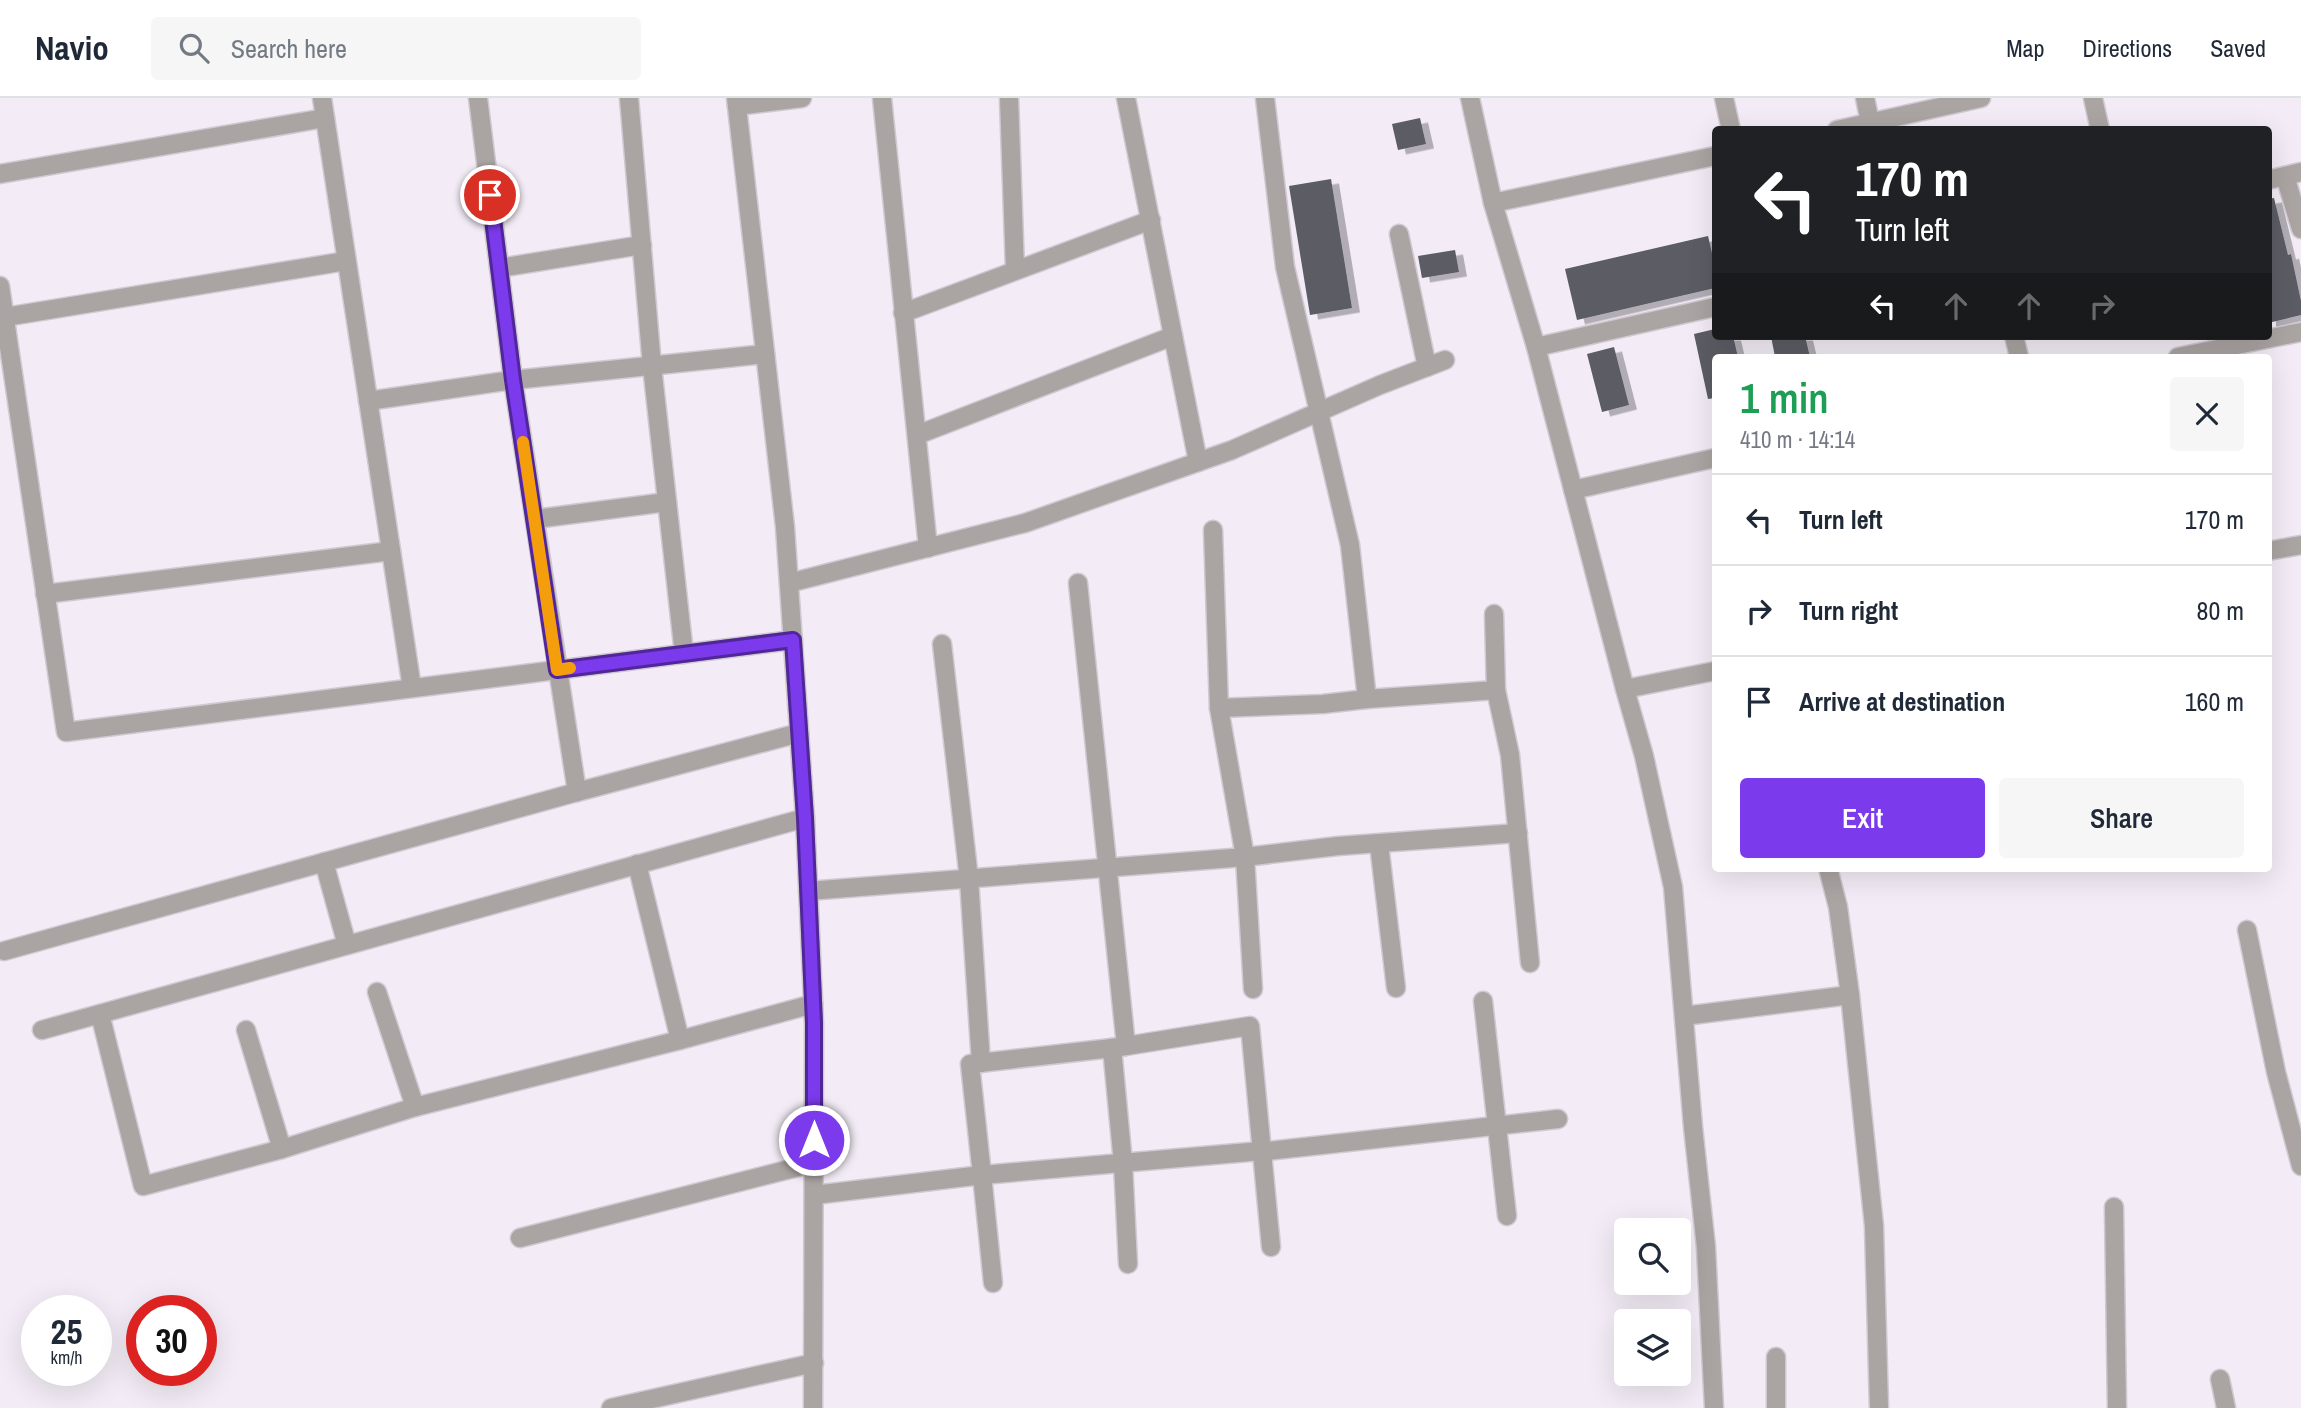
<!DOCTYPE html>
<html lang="en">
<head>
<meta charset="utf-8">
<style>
  body { margin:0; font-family:"Archivo Narrow",sans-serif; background:#f6f6f7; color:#1f2937; height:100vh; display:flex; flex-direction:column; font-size:26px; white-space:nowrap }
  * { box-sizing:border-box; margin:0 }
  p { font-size:23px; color:#747a83 }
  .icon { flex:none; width:38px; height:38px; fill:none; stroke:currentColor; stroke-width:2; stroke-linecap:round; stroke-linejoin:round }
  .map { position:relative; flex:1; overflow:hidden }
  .panel { position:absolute; left:1712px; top:256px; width:560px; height:518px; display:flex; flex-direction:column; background:#fff; border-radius:7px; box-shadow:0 7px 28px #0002 }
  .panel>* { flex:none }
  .banner { position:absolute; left:1712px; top:28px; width:560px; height:214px; border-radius:7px; box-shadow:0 7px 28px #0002; background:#202124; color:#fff; overflow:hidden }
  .tools { position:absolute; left:1614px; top:1120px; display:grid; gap:14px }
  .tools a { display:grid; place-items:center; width:77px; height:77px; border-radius:7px; background:#fff; box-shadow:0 7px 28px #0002; font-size:35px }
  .speed { position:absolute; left:21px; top:1197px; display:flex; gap:14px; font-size:35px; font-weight:700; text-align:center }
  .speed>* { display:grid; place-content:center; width:91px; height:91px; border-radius:50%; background:#fff; box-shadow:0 7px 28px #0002; line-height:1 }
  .speed small { font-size:18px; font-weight:400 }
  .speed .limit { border:10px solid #d22; background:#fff; color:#111 }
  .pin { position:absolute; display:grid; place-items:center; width:60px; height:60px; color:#fff; margin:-30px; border:4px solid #fff; border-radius:50%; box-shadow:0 2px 7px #0007 }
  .me { position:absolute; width:77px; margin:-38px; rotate:0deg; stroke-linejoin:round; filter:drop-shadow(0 0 5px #0008) }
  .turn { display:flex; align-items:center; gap:24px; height:147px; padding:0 28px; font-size:32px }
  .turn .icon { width:91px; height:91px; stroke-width:2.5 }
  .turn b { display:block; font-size:49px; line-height:60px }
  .lanes { display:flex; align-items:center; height:66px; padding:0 28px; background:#0003; justify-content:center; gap:35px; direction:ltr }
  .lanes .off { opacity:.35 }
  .round { display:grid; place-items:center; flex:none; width:74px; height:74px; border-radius:7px; background:#f6f6f7 }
  .headline { display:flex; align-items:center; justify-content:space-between; height:119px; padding:0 28px }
  h1 { font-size:42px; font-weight:600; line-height:52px; color:#1e9e55 }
  .cta { display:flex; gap:14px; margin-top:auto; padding:14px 28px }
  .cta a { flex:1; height:80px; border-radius:7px; background:#7c3aed; color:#fff; font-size:28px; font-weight:600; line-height:80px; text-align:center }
  .cta a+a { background:#f6f6f7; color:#1f2937 }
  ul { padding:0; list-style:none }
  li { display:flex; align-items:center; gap:21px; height:91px; padding:0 28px; border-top:2px solid #e0e1e3 }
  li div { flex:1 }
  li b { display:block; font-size:26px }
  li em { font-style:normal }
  header { display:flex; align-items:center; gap:42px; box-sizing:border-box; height:98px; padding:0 35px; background:#fff; border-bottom:2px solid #e0e1e3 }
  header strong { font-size:33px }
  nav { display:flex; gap:38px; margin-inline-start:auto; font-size:24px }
  .search { width:490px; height:63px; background:#f6f6f7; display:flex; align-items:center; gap:18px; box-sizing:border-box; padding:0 24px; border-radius:7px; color:#747a83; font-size:26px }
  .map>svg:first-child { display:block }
  .building { fill:#5b5b65; filter:url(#shadow) }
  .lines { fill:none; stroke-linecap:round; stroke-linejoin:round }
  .minor-casing { stroke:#d0c9d2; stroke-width:21 }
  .minor { stroke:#aaa4a3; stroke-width:18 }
  .route-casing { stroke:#51269a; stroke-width:18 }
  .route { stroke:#7c3aed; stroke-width:12 }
  .slow { stroke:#f59e0b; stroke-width:12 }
</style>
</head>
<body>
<header>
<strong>Navio</strong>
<div class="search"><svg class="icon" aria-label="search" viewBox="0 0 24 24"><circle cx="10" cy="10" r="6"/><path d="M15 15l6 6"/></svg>Search here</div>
<nav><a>Map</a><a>Directions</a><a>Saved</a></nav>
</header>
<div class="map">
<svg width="2301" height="1310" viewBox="0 0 2301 1310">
  <defs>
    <filter id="shadow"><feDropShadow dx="8" dy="4.5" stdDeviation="0" flood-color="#0004"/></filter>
  </defs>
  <rect width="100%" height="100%" fill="#f3ecf6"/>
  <g class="building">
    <path d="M1420,20l6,26 -28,6 -6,-26z"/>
    <path d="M1331,81l21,129 -42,7 -21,-129z"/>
    <path d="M2274,100l14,57 3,-1 10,47v14l-33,8v-124z"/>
    <path d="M1708,138l7,30v22l-138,32 -12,-51z"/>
    <path d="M1455,152l4,22 -37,6 -4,-22z"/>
    <path d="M1715,231v7h18l5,21h-23v41l-7,1 -14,-65z"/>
    <path d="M1771,238h34l5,21h-35z"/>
    <path d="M1614,249l15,58 -27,7 -15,-58z"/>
  </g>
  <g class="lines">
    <g class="minor-casing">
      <g id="minor">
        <path d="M322,0l90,590"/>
        <path d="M478,0l35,282 64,412 222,-59"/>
        <path d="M629,0l23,268 32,288"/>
        <path d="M736,0l49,429 20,291 9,205 -1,385"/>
        <path d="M882,0l46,450"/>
        <path d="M1009,0l6,172"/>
        <path d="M1126,0l72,364"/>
        <path d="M1470,0l23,105 43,144"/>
        <path d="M1724,0l7,32"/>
        <path d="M1865,0l5,24"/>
        <path d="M2093,0l7,32"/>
        <path d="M737,8l65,-8"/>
        <path d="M1837,32l144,-32"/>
        <path d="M0,76l325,-56"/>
        <path d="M2285,78l16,53"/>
        <path d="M2268,82l33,-8"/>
        <path d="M1493,105l222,-47"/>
        <path d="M1399,136l28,133"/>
        <path d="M499,170l143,-23"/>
        <path d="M0,188l66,446 727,-92"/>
        <path d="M1715,209l-179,40 89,342 90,-18"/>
        <path d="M903,215l248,-93"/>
        <path d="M5,219l341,-56"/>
        <path d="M2014,238l5,21"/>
        <path d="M2178,259l123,-25"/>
        <path d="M368,303l145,-21 252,-26"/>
        <path d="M917,337l256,-99"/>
        <path d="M1573,392l142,-32"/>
        <path d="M535,421l132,-17"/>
        <path d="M2268,453l33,-6"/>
        <path d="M789,485l236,-60 207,-73 148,-65 65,-25"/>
        <path d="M1078,485l48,463 -14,2"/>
        <path d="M45,496l346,-43"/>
        <path d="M942,546l27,235 12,184"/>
        <path d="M1625,591l19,67 29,131 20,240 13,120 8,161"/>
        <path d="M1496,592l14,65 20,208"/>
        <path d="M1367,601l129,-9 -2,-76"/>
        <path d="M1219,610l104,-4 44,-5 -17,-154 -65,-278 -20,-169"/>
        <path d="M1379,746l17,144"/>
        <path d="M324,764l23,83"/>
        <path d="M637,766l43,176"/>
        <path d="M1828,770l10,39 12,88 24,231 5,182"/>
        <path d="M808,793l437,-34 -26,-149 -6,-178"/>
        <path d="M2247,832l29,142 25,94"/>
        <path d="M4,853l573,-159"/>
        <path d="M1253,891l-8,-132 93,-11 180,-13"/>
        <path d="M377,894l38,115"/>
        <path d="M1483,903l24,215"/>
        <path d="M100,916l43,172 139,-37 133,-42 265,-67 133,-36"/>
        <path d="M1684,918l166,-21"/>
        <path d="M42,932l763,-212"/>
        <path d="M246,932l36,119"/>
        <path d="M1126,948l124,-20 21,221"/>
        <path d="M814,1097l168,-20 11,108"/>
        <path d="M2114,1109l3,201"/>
        <path d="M520,1140l294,-75"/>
        <path d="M1128,1166l-5,-101 -11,-115 -142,16 12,111 279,-24h7l290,-32"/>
        <path d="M1776,1259v51"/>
        <path d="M2220,1281l6,29"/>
        <path d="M611,1310l203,-45"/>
      </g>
    </g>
    <use href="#minor" class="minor"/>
  </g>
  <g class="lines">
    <g class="route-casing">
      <path id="route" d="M490,97l23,185 44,290 236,-30 12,178 9,205v117"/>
    </g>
    <use href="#route" class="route"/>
    <path class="slow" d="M523,344l34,228 13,-2"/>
  </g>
</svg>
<div class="tools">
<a><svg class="icon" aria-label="search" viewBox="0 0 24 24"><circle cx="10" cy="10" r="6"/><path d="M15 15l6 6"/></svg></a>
<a><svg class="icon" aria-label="layers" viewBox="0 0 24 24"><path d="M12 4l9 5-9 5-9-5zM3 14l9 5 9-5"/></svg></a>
</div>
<div class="speed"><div>25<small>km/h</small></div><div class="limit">30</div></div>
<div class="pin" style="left:490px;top:97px;background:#d93025"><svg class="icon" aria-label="arrive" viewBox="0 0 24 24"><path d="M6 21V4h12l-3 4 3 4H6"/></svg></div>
<svg class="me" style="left:814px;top:1042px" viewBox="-20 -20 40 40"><circle r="17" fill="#7c3aed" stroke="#fff" stroke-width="3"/><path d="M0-11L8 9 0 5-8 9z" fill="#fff"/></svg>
<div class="banner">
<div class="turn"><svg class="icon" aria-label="left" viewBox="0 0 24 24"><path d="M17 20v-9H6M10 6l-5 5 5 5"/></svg><div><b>170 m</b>Turn left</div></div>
<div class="lanes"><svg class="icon" aria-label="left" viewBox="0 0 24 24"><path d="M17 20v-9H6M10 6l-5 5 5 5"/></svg><svg class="icon off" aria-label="ahead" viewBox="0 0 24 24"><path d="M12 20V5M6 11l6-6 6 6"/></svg><svg class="icon off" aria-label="ahead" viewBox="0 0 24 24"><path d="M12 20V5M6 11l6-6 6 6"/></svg><svg class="icon off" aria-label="right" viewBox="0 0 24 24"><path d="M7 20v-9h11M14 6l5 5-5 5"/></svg></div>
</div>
<section class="panel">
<div class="headline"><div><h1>1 min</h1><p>410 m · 14:14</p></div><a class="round"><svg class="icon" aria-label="close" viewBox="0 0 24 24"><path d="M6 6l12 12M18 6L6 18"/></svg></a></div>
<ul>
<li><svg class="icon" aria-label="left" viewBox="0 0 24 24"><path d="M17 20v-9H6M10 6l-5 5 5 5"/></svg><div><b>Turn left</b></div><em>170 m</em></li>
<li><svg class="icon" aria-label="right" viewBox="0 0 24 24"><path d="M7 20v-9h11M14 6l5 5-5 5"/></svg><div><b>Turn right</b></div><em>80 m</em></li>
<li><svg class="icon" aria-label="arrive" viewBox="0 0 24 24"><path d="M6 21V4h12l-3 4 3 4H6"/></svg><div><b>Arrive at destination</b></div><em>160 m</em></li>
</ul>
<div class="cta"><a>Exit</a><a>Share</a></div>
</section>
</div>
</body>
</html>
